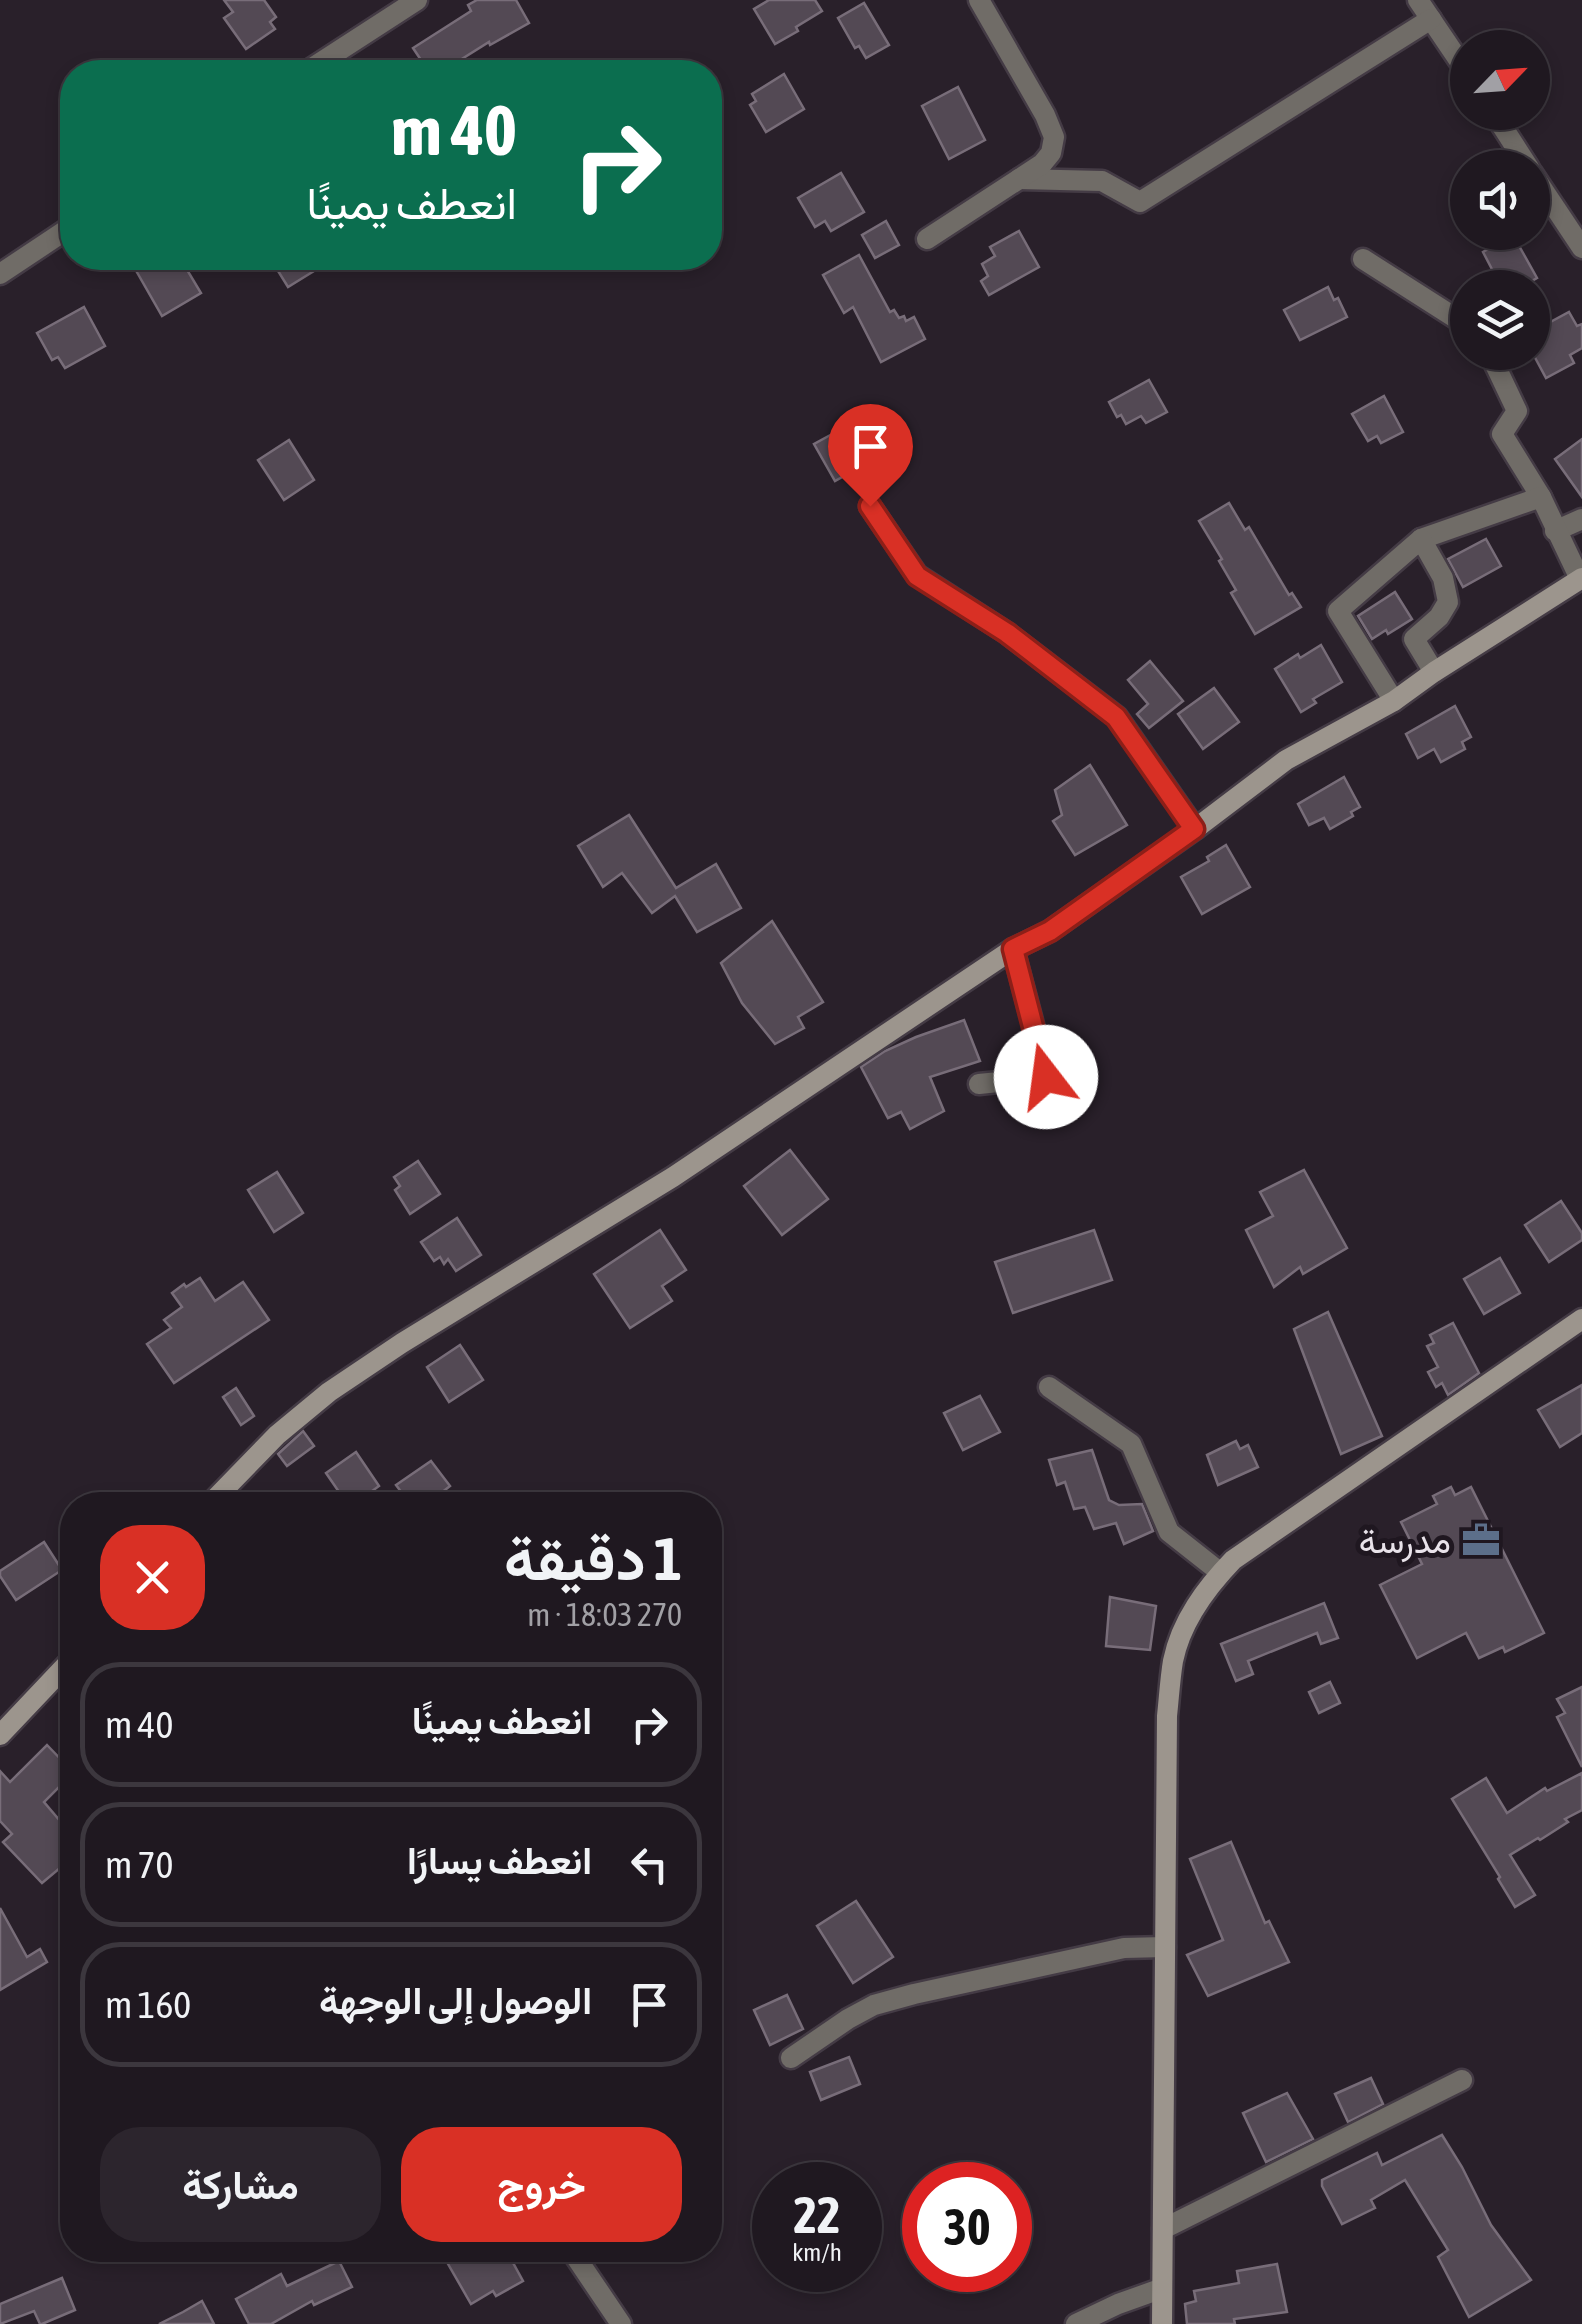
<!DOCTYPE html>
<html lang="ar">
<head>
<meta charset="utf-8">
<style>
  body { margin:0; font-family:"Asap Condensed",Vazirmatn,sans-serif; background:#2c252d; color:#f1f3f6; direction:rtl; height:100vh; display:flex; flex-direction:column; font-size:38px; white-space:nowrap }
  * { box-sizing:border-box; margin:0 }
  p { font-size:32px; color:#a1a0a5 }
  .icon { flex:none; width:55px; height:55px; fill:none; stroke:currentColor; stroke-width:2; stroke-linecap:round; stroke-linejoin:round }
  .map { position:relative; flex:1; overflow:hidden; direction:ltr }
  .drawer { position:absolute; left:60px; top:1492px; width:662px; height:770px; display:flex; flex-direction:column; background:#1f1820; border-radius:40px; box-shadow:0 5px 15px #0003,0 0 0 2px #3c373e; direction:rtl }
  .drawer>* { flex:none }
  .top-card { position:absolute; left:60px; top:60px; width:662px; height:210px; border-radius:40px; box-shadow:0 5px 15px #0003,0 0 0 2px #3c373e; direction:rtl; background:#0b6e4f; color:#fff; overflow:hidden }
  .needle { width:65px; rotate:65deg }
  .controls { position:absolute; left:1450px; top:30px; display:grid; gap:20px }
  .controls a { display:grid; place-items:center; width:100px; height:100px; border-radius:50%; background:#1f1820; box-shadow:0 5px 15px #0003,0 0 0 2px #3c373e; font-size:50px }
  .speed { position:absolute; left:752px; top:2162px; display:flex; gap:20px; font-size:50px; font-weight:700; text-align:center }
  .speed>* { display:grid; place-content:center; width:130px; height:130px; border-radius:50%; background:#1f1820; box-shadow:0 5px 15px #0003,0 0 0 2px #3c373e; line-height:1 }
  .speed small { font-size:25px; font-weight:400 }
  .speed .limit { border:15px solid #d22; background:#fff; color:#111 }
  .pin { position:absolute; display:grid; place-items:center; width:85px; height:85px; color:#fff; margin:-102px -42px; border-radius:50% 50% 50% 0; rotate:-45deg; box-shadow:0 0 10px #0007 }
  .pin .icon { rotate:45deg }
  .me { position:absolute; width:110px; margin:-55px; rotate:345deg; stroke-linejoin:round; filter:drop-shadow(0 0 8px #0008) }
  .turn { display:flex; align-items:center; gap:35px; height:210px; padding:0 40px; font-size:45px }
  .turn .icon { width:130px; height:130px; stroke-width:2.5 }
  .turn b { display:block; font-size:70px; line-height:85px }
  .round { display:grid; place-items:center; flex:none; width:105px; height:105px; border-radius:40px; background:#2c252d }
  .overview { display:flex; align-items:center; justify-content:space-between; height:170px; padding:0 40px }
  h1 { font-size:60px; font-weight:700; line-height:75px }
  .primary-button { display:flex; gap:20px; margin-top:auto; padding:20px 40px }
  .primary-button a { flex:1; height:115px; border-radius:40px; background:#d93025; color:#fff; font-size:40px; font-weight:700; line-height:115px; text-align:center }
  .primary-button a+a { background:#2c252d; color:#f1f3f6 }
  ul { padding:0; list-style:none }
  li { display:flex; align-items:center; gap:30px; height:125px; margin:0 20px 15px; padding:0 20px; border:5px solid #3c373e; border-radius:40px }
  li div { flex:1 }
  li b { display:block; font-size:38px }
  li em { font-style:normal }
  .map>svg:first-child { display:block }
  .building { fill:#534954; stroke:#786d79; stroke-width:2.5 }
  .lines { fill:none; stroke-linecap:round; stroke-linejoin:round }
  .street-casing { stroke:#443b45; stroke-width:25 }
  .secondary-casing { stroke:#443b45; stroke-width:25 }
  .street { stroke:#706c67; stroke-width:20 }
  .secondary { stroke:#9c958d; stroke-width:20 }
  .route-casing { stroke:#8d1f18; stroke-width:25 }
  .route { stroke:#d93025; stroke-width:18 }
  .labels { text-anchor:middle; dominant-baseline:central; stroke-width:10; stroke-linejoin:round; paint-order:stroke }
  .poi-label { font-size:35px; fill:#e9e3ea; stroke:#1f1720; text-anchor:end }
</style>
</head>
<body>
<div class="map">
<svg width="1582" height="2324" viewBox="0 0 1582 2324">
  <rect width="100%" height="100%" fill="#29202a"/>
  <g class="building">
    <path d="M224,0h40l12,17 -6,5 5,7 -29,20 -22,-31 9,-6z"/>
    <path d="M477,0h39l13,23 -39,22 -1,-3 -48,30h-12l-16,-24 58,-37 -3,-6z"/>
    <path d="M769,0h46l7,11 -26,16 2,4 -23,13 -21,-35z"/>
    <path d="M864,3l25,42 -23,13 -7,-12 -4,2 -17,-30z"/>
    <path d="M784,74l20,35 -38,23 -16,-27 6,-4 -4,-7z"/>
    <path d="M958,87l27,53 -36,19 -27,-53z"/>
    <path d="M841,173l23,39 -33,19 -6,-10 -10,6 -17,-29z"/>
    <path d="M886,221l13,24 -24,13 -13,-23z"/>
    <path d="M1019,231l20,36 -50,28 -8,-14 7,-5 -6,-12 13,-8 -5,-9z"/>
    <path d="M1513,235l24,43 -14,8 -4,-7 -10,6 -7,-14 -7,4 -12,-23z"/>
    <path d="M859,255l31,57 4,-2 5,8 5,-2 2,5 8,-4 11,22 -44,23 -28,-55 -9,6 -21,-38z"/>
    <path d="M151,258h29l21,35 -39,23 -28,-49z"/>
    <path d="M270,258h65l-47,29z"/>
    <path d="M1328,287l6,13 4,-2 9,19 -47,23 -16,-30z"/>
    <path d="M84,307l21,39 -40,22 -7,-11 -6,3 -15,-27z"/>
    <path d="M1569,312l8,14 5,-2v24l-12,7 4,8 -28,15 -14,-26v-20z"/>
    <path d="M1149,380l18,32 -21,11 -5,-7 -15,8 -5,-9 -4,2 -8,-15z"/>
    <path d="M1384,396l19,36 -22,11 -4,-7 -9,5 -16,-27z"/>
    <path d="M868,421l15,26 -18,9 6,10 -16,8 -2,-3 -18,10 -21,-37 22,-12 1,3 17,-10 2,3z"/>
    <path d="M1582,439v58l-27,-38z"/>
    <path d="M289,440l25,40 -30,20 -26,-40z"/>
    <path d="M1229,503l16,27 4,-3 40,68 3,-2 9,14 -46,27 -24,-41 5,-3 -17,-29 3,-2 -23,-38z"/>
    <path d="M1486,539l15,27 -38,21 -15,-28z"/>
    <path d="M1395,592l17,27 -24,15 -2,-4 -14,9 -14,-23z"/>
    <path d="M1321,645l21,37 -29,17 3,4 -15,9 -26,-43 23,-15 2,4z"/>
    <path d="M1150,661l33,40 -34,27 -12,-14 11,-10 -20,-24z"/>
    <path d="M1214,688l25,34 -36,27 -25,-35z"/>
    <path d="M1455,706l16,31 -9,5 3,7 -24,13 -7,-13 -16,9 -12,-24z"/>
    <path d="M1090,765l37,60 -52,30 -22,-34 9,-6 -7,-25z"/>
    <path d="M1344,777l16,30 -9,5 2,4 -23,13 -6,-11 -15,7 -11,-21z"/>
    <path d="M629,815l47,73 40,-24 25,44 -44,24 -22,-36 -23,17 -30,-40 -19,14 -25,-41z"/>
    <path d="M1226,845l24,42 -48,27 -21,-37 28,-16 -2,-4z"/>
    <path d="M772,921l51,81 -25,15 6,11 -29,16 -33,-41 -21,-40z"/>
    <path d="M964,1020l16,41 -50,16 14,34 -34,18 -9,-17 -13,6 -27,-51 24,-16 31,-14z"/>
    <path d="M790,1150l38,49 -46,36 -38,-49z"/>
    <path d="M418,1161l22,33 -30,20 -15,-24 5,-4 -6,-9z"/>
    <path d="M1304,1170l43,78 -44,26 -3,-7 -26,20 -28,-57 27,-14 -13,-24z"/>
    <path d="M277,1172l26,41 -29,19 -26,-42z"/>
    <path d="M1561,1201l21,32v7l-33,22 -24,-37z"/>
    <path d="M457,1218l24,37 -25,16 -8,-12 -4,5 -4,-7 -6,4 -13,-19z"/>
    <path d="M660,1230l26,40 -24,16 10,15 -42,27 -36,-54z"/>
    <path d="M1094,1230l18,50 -99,33 -18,-51z"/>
    <path d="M1500,1258l20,35 -36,21 -20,-35z"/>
    <path d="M200,1278l15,23 28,-19 26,38 -95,63 -27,-39 24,-16 -7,-8 18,-13 -10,-14 12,-9 2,3z"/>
    <path d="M1328,1312l54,124 -41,18 -47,-125z"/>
    <path d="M1453,1323l26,50 -31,22 -6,-12 -6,4 -8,-15 10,-5 -11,-21 7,-3 -4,-8z"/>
    <path d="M460,1345l23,35 -34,22 -22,-35z"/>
    <path d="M1582,1385v48l-22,14 -22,-37z"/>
    <path d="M236,1388l18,28 -13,9 -18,-28z"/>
    <path d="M980,1396l20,36 -37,18 -19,-37z"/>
    <path d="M303,1431l11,15 -27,20 -9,-12z"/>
    <path d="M1236,1441l4,8 8,-4 10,22 -40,18 -11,-30z"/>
    <path d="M1092,1450l17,50 10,5 23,-1 11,27 -29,13 -8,-21 -22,6 -9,-22 -11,2 -9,-27 -8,3 -8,-25z"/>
    <path d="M356,1452l23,34 -26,19h-5l-22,-32z"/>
    <path d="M431,1461l19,25 -24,19h-15l-15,-20z"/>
    <path d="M1451,1487l4,8 16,-8 73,146 -39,19 -2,-5 -24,11 -13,-25 -49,25 -37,-73 42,-21 -21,-42 36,-18 -4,-8z"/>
    <path d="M44,1542l18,28 -46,30 -16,-24v-5z"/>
    <path d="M1110,1597l46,9 -6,44 -44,-4z"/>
    <path d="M1324,1603l14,35 -17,6 -4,-11 -69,28 5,13 -17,7 -15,-37z"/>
    <path d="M1330,1682l10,21 -21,10 -10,-21z"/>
    <path d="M1582,1687v80l-25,-50 8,-4 -8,-14z"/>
    <path d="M47,1745l25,26v3l-28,28 28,33v23l-30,25 -39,-41 9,-8 -12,-13v-50l10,11z"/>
    <path d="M1582,1773v37l-17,9 3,3 -28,18 -2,-2 -28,17 25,40 -20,12 -17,-28 2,-2 -48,-78 34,-21 21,35 38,-25 2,3z"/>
    <path d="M1231,1842l34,81 4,-2 20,41 -81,34 -21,-41 36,-15 -33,-81z"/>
    <path d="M856,1901l37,56 -40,26 -36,-57z"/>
    <path d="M0,1908l27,49 13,-8 7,13 -47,28z"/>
    <path d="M787,1995l16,34 -33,16 -16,-35z"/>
    <path d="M849,2057l11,27 -39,16 -11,-28z"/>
    <path d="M1371,2078l12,26 -35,18 -13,-28z"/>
    <path d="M1287,2093l26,46 -47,23 -23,-49z"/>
    <path d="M1442,2135l20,32 29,58 40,55 -62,37 -31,-60 10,-7 -43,-70 -34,20 4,8 -33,16 -20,-38v-6l55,-27 5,12z"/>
    <path d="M440,2250h66l17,31 -27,15 -3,-5 -22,13z"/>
    <path d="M339,2261l13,26 -38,18 -2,-4 -41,23h-22l-13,-25 45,-25 6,12z"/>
    <path d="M1277,2264l10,48 -53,7 1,5h-48l-2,-20 11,-3 -2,-10 45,-8 -2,-12z"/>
    <path d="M62,2278l13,32 -33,14h-2l-6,-13 -34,13v-20z"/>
    <path d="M202,2301l12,23h-55l24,-12z"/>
  </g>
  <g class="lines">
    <g class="street-casing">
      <g id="street">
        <path d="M1418,0l50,74"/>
        <path d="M306,72l111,-72"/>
        <path d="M1493,112l36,56"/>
        <path d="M1532,173l50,75"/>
        <path d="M1019,179l83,2 38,21 291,-183"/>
        <path d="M927,239l115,-75 9,-11 3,-16 -9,-22 -66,-115"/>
        <path d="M1363,259l105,67"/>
        <path d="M0,274l72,-48"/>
        <path d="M1489,352l28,59 -15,23 39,63"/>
        <path d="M870,506l47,69 90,58 110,84 78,112"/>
        <path d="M1555,531l27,-12"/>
        <path d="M1421,539l120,-42 39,82"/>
        <path d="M1394,701l-56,-90 83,-72 22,39 5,24 -9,15 -25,22 20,33"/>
        <path d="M979,1084l68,-7 -34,-128"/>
        <path d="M1049,1387l82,57 38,88 52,41"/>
        <path d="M791,2058l57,-39 26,-14 40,-11 210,-46 41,-1"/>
        <path d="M1163,2229l299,-149"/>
        <path d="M571,2250l50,74"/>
        <path d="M1076,2324l42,-20 42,-15"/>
      </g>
    </g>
    <g class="secondary-casing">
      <g id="secondary">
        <path d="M209,1505l68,-70 52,-43 73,-49 271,-166 340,-228 37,-18 145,-102 91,-69 108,-59 40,-29 148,-94"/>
        <path d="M0,1735l72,-76"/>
        <path d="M1162,2324l5,-608c2,-18 3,-37 6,-55 8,-40 33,-73 60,-101l349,-241"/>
      </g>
    </g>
    <use href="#street" class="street"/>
    <use href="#secondary" class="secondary"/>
  </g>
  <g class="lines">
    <g class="route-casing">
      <path id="route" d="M870,506l47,70 90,57 109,84 78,112 -144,102 -37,18 33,128"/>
    </g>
    <use href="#route" class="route"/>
  </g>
  <defs>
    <g id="office-bare" transform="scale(3)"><path d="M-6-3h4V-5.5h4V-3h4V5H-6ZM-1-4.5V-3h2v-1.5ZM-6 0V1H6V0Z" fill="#5c6f8a" stroke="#1f1720" stroke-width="2.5" paint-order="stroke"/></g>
  </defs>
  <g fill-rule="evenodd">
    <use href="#office-bare" x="1481" y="1540"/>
  </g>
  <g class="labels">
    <g class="poi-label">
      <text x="1451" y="1540">مدرسة</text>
    </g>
  </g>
</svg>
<div class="controls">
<a><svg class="needle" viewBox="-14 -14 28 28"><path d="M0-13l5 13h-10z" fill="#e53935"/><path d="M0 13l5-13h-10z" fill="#a1a0a5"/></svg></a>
<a><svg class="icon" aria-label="sound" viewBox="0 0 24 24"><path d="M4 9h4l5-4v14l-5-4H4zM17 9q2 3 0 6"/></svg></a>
<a><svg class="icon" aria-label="layers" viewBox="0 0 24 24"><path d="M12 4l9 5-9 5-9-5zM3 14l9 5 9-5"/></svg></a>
</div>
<div class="speed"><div>22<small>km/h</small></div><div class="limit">30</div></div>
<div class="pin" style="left:870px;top:506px;background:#d93025"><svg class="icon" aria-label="arrive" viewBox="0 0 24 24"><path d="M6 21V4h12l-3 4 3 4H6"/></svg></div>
<svg class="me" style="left:1046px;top:1077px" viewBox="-20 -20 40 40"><circle r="19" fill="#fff"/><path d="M0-13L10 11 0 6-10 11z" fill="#d93025"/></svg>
<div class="top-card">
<div class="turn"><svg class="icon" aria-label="right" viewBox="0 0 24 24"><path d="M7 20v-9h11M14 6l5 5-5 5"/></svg><div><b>40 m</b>انعطف يمينًا</div></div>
</div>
<section class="drawer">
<div class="overview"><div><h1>1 دقيقة</h1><p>270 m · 18:03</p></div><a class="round" style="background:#d93025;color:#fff"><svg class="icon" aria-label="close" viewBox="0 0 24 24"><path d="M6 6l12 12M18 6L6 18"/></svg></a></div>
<ul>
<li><svg class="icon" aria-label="right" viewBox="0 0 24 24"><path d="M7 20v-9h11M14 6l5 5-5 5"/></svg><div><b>انعطف يمينًا</b></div><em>40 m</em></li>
<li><svg class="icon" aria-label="left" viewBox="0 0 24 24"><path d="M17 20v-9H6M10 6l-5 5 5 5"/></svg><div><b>انعطف يسارًا</b></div><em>70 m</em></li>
<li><svg class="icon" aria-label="arrive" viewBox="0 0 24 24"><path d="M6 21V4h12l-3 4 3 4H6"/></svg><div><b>الوصول إلى الوجهة</b></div><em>160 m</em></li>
</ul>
<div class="primary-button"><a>خروج</a><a>مشاركة</a></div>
</section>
</div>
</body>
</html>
